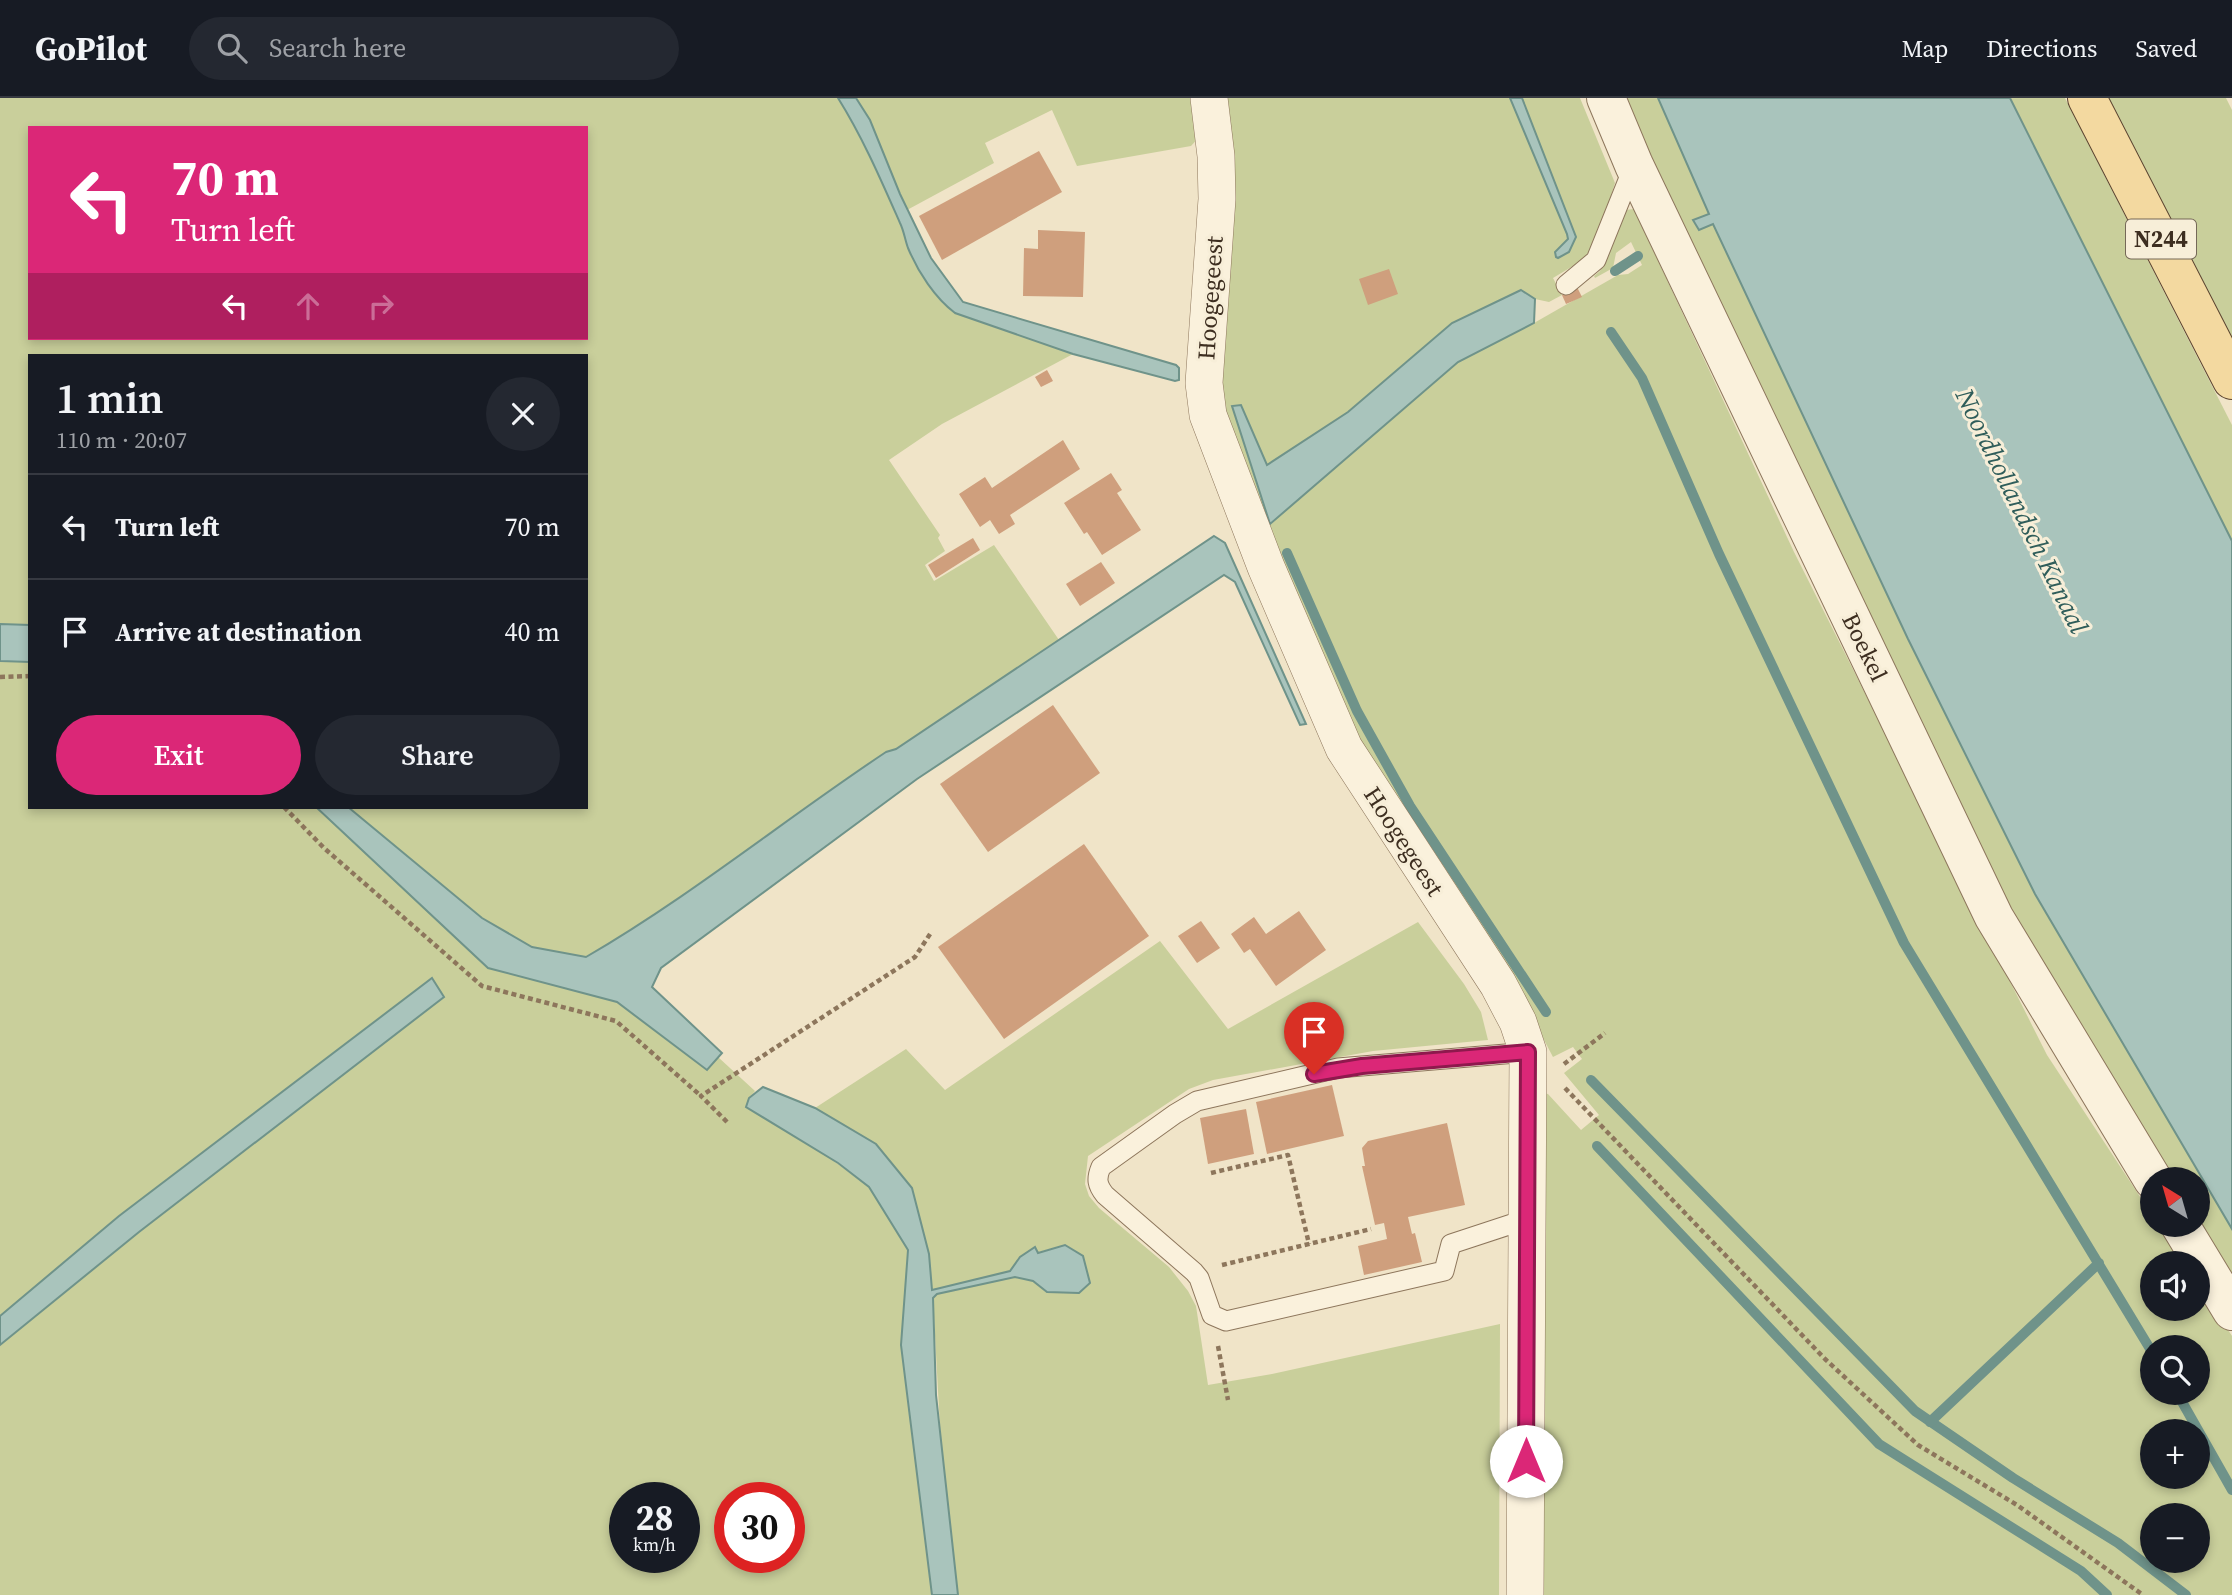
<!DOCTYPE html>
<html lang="en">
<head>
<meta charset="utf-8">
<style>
  body { margin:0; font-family:"Source Serif 4",serif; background:#242831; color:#f1f3f6; height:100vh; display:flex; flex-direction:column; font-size:26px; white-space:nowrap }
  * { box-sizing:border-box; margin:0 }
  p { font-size:23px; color:#9ea1a6 }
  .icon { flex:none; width:38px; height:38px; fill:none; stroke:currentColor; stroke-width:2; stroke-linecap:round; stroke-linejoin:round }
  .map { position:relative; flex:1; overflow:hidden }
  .sheet { position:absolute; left:28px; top:256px; width:560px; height:455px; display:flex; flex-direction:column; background:#171b24; border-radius:0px; box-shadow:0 4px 10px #0003 }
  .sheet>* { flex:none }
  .top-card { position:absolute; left:28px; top:28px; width:560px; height:214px; border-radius:0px; box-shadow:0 4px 10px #0003; background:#db2777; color:#fff; overflow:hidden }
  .needle { width:46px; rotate:323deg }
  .controls { position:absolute; left:2140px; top:1069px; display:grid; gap:14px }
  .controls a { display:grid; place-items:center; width:70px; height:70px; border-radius:50%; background:#171b24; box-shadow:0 4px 10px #0003; font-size:35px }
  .speed { position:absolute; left:609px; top:1384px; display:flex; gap:14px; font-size:35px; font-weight:700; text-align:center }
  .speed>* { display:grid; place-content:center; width:91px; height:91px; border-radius:50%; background:#171b24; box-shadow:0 4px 10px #0003; line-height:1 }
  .speed small { font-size:18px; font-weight:400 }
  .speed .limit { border:10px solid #d22; background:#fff; color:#111 }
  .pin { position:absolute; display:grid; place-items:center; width:60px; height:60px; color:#fff; margin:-72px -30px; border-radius:50% 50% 50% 0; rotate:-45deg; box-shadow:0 0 7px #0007 }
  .pin .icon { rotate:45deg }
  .me { position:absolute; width:77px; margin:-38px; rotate:0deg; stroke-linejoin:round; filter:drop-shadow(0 0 5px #0008) }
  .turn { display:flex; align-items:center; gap:24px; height:147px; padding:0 28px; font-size:32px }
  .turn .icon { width:91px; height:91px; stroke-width:2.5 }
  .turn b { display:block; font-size:49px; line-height:60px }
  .lanes { display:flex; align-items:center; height:66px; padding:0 28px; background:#0003; justify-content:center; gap:35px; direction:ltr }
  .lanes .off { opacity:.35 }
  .round { display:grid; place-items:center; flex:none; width:74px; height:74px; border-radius:37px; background:#242831 }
  .summary { display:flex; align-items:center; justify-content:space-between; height:119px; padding:0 28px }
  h1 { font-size:42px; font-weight:600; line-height:52px }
  .cta { display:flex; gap:14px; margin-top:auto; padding:14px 28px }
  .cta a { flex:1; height:80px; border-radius:42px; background:#db2777; color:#fff; font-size:28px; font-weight:600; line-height:80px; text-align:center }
  .cta a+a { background:#242831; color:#f1f3f6 }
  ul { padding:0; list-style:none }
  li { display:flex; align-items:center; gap:21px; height:105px; padding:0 28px; border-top:2px solid #363941 }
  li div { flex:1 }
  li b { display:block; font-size:26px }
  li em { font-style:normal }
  header { display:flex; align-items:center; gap:42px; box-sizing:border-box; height:98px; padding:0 35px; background:#171b24; border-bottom:2px solid #363941 }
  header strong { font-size:33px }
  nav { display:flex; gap:38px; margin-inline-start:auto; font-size:24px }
  .search { width:490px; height:63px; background:#242831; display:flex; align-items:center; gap:18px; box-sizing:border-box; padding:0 24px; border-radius:38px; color:#9ea1a6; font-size:26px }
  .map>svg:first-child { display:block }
  .green { fill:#c9cf9b; fill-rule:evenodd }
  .water { fill:#a9c4bc; stroke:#6f938a; stroke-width:2 }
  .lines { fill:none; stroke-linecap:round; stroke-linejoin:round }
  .stream { stroke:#6f938a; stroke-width:10 }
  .building { fill:#cf9f7d }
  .service-casing { stroke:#8d765c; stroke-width:21 }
  .minor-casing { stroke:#8d765c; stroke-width:38 }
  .tertiary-casing { stroke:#8d765c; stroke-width:40 }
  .primary-casing { stroke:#5b4430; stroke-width:40 }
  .path { stroke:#8d765c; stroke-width:4.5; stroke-dasharray:5 3.5; stroke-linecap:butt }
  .service { stroke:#faf1dc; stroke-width:19 }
  .minor { stroke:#faf1dc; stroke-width:37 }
  .tertiary { stroke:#faf1dc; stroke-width:38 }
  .primary { stroke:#f3d9a0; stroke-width:38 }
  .route-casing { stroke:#8e194d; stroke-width:18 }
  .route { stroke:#db2777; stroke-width:12 }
  .labels { text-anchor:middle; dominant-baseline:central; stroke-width:6; stroke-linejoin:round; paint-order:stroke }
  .shield { fill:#f7eed8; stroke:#756857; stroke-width:2 }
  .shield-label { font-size:23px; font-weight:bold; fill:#3d2e20 }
  .street-label { font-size:24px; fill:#3d2e20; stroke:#f7eed8 }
  .water-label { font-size:26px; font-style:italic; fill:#2f5d5a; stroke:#f7eed8 }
</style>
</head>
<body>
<header>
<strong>GoPilot</strong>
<div class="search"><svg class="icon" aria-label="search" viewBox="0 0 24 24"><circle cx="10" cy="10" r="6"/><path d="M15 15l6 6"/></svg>Search here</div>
<nav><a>Map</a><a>Directions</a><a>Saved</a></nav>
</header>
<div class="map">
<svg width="2232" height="1497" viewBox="0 0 2232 1497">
  <rect width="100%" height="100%" fill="#f0e4c8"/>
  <g class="green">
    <path d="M0,0h838l21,33 44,97 6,22 18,32 28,31 118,41 -131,70 -53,36 51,75 -2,3 7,13 -20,14 9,16 60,-36 65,95 -163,109 -10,3c-101,67 -195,144 -300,206l-54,-11 -50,-29 -134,-111h238v-452h-556v270l-30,-1zM30,30h556v210h-556z"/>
    <path d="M856,0h340l8,34 -13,14 -114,20 -25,-56 -67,33 9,20 -87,47 -37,-90z"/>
    <path d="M1219,0h291l57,136 1,5 -13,14 14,-1 7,-15 -54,-139h58l35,85 -18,57 -14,20 -30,18 9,17 -13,7 -14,-3 -14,-9 -69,33 -104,89 -81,53 -26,-60 -8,1 37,117 188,-161 76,-39 84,-48 10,-1 14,-9 -11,-23 -15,11 -3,15 -18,10 -1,-2 6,-5 25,-61 9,-1 160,343 253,503 105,160v10h7l25,38 -32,1v45h46v-25l34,52v259h-698l3,-503 11,2 33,36 18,-15 -35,-42 18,-14 -9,-12 -20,10 -29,-55 -181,-290 -126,-311zM2152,1250h46v45h-46zM2152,1334h46v45h-46zM2152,1418h46v45h-46z"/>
    <path d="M1626,0h32l51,116 -16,7 6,9 14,-7 195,416 127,255 197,335v50l-34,-57v-42l-26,-1 -145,-240 -50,-93 -250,-514z"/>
    <path d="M2010,0h55l167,327v116z"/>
    <path d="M2107,0h119l6,12v237z"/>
    <path d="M0,563l30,1v145h286l172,161 129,34 90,67 11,-12 37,34 -6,7 120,89 39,63 -7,95 31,250h-932zM625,1400h59v60h-59zM730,1400h59v60h-59z"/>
    <path d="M1418,824l46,62 17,28 7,28 -115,11 -160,29 -24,9 -101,67 -3,28 4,12 10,12 70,59 19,24 8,15 12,79 64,-11 228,-50 -1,271h-541l-17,-149 -8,-148 4,-4 78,-17 18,4 14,11 43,-10 -7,-25 -18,-12 -45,12 -10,14 -78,19 -56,-146 -61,-36 91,-59 39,41 215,-149 68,88z"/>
  </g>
  <g class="water">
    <path d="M838,0h18l14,22 30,74 31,64 32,44 213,63 3,3v12l-4,1 -102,-27 -118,-41c-20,-15 -37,-41 -47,-65 -3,-8 -4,-17 -8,-25 -19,-43 -37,-85 -62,-125z"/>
    <path d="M1510,0h12l54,139 -7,15 -11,6 -2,-1 -1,-5 13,-13 -1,-5z"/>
    <path d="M1658,0h352l222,443v688l-197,-335 -127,-255 -195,-415 -14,6 -6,-10 16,-6z"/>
    <path d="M1521,192l14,9 -1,24 -76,39 -188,162 -38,-118 9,-1 26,60 81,-53 104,-89z"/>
    <path d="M1214,438l11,7 81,181 -6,1 -65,-143 -11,-7 -307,204 -256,189 -9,19 70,66 -15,17 -90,-68 -129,-34 -172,-161h32l134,111 50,29 54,10c105,-61 199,-138 300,-205l10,-3z"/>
    <path d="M0,526l30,1v37l-30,-1z"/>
    <path d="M432,880l12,19 -305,235 -139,113v-29l119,-100z"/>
    <path d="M763,989l52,21 61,36 36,44 17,66 3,36 78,-19 10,-14 15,-10 3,6 27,-8 18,11 7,27 -11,10 -32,-1 -14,-11 -18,-4 -78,17 -4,4 3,97 22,200h-26l-31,-250 7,-95 -39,-63 -31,-24 -92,-56 3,-9z"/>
  </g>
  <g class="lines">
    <g class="stream">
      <path d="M1615,173l23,-15"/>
      <path d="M1611,234l31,46 77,176 185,389 248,409"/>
      <path d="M1287,455l70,158 53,95 136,206"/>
      <path d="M1591,982l324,331 98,67 105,65 68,52"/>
      <path d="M1597,1048l282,298 202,127 26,24"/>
      <path d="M2177,1295l55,97"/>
      <path d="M1930,1324l169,-159"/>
    </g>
  </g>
  <g class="building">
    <path d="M1039,53l23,41 -120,68 -23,-44z"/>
    <path d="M1038,132l47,2 -2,65 -60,-1 1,-48 14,1z"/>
    <path d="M1389,171l9,25 -30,11 -9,-26z"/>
    <path d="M1577,189l5,10 -16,7 -4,-9z"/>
    <path d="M1047,272l6,11 -12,6 -6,-10z"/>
    <path d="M1063,342l17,29 -70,46 5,9 -16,10 -9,-14 -10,7 -21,-33 26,-17 7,11z"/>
    <path d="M1111,375l11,17 -5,3 24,37 -39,25 -15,-23 -3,2 -20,-31z"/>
    <path d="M973,440l7,12 -44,28 -8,-13z"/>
    <path d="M1101,464l14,21 -35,23 -14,-22z"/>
    <path d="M1053,607l47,68 -112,79 -48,-68z"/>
    <path d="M1084,746l65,92 -145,103 -66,-92z"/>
    <path d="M1299,813l27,39 -50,36 -26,-37 -6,4 -13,-19 23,-17 12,17z"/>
    <path d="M1201,823l19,27 -23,15 -19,-27z"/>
    <path d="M1332,987l12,51 -77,18 -11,-52z"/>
    <path d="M1246,1011l8,45 -46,10 -8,-46z"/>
    <path d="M1447,1025l18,82 -57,12 4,17 3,-1 7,29 -58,13 -6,-29 29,-7 -3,-16 -9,2 -13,-59h3l-3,-18 6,-7z"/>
  </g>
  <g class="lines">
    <g class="service-casing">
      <g id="service">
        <path d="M1566,187l30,-25 37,-92"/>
        <path d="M1527,1121l-76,25 -7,27 -218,50 -14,-6 -13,-37 -5,-6 -89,-77c-8,-10 -9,-16 -4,-28l74,-53 22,-13 141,-33 190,-16"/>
      </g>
    </g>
    <g class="minor-casing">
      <path id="minor" d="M1209,0l7,58 1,43 -13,184 4,32 58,152 78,181 154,236 20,38 10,30 -3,543"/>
    </g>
    <g class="tertiary-casing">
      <g id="tertiary">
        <path d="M1606,0l28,67 360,752 159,263"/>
        <path d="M2180,1127l52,86"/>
      </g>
    </g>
    <g class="primary-casing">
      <path id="primary" d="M2087,0l145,282"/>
    </g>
    <g class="path">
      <path d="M0,579l30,-1"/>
      <path d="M284,709l40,41 158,138 134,35 85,75"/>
      <path d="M1564,966l41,-31"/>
      <path d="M1565,990l260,271 93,86 99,60 126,90"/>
      <path d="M727,1024l-26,-26 214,-139 17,-26"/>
      <path d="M1211,1075l77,-18 21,89"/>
      <path d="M1222,1167l149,-36"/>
      <path d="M1218,1248l10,54"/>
    </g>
    <use href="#service" class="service"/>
    <use href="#minor" class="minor"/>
    <use href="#tertiary" class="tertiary"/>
    <use href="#primary" class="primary"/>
  </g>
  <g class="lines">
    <g class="route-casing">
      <path id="route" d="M1314,976l48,-8 166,-14 -2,409"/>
    </g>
    <use href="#route" class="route"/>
  </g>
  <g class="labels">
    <rect class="shield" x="2126" y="121.5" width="70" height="39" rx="5"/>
    <g class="shield-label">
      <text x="2161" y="141">N244</text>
    </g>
    <g class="street-label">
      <text transform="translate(1210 200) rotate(-86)">Hoogegeest</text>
      <text transform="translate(1865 549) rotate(64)">Boekel</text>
      <text transform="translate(1404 743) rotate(57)">Hoogegeest</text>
    </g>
    <g class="water-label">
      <text transform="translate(2022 413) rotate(64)">Noordhollandsch Kanaal</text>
    </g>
  </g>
</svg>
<div class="controls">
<a><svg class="needle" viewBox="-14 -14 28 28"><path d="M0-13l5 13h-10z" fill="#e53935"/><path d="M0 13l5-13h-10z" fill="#9ea1a6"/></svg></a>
<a><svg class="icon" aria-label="sound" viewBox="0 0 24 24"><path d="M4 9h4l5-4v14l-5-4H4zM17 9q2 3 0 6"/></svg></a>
<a><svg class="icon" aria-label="search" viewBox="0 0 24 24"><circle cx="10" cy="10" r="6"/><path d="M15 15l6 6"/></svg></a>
<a>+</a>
<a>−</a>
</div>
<div class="speed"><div>28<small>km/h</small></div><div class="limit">30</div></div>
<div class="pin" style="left:1314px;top:976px;background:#d93025"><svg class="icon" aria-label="arrive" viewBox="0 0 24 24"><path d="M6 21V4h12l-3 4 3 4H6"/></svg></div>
<svg class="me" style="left:1526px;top:1363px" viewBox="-20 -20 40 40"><circle r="19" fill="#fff"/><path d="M0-13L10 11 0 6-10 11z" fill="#db2777"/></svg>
<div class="top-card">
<div class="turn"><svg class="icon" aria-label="left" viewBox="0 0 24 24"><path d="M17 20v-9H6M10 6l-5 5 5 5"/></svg><div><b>70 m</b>Turn left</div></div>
<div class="lanes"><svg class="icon" aria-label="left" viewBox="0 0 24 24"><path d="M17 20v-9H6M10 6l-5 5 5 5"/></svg><svg class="icon off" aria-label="ahead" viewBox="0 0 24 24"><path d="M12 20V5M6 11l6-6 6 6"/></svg><svg class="icon off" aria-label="right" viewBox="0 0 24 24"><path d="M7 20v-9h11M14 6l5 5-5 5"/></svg></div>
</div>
<section class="sheet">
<div class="summary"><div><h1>1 min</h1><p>110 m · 20:07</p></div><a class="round"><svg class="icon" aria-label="close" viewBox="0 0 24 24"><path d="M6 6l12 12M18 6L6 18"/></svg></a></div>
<ul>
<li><svg class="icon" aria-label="left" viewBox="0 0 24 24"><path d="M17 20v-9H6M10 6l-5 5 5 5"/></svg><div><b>Turn left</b></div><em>70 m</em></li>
<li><svg class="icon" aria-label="arrive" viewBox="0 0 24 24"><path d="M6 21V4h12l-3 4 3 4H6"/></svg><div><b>Arrive at destination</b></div><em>40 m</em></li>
</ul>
<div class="cta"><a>Exit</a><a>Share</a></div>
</section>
</div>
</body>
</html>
